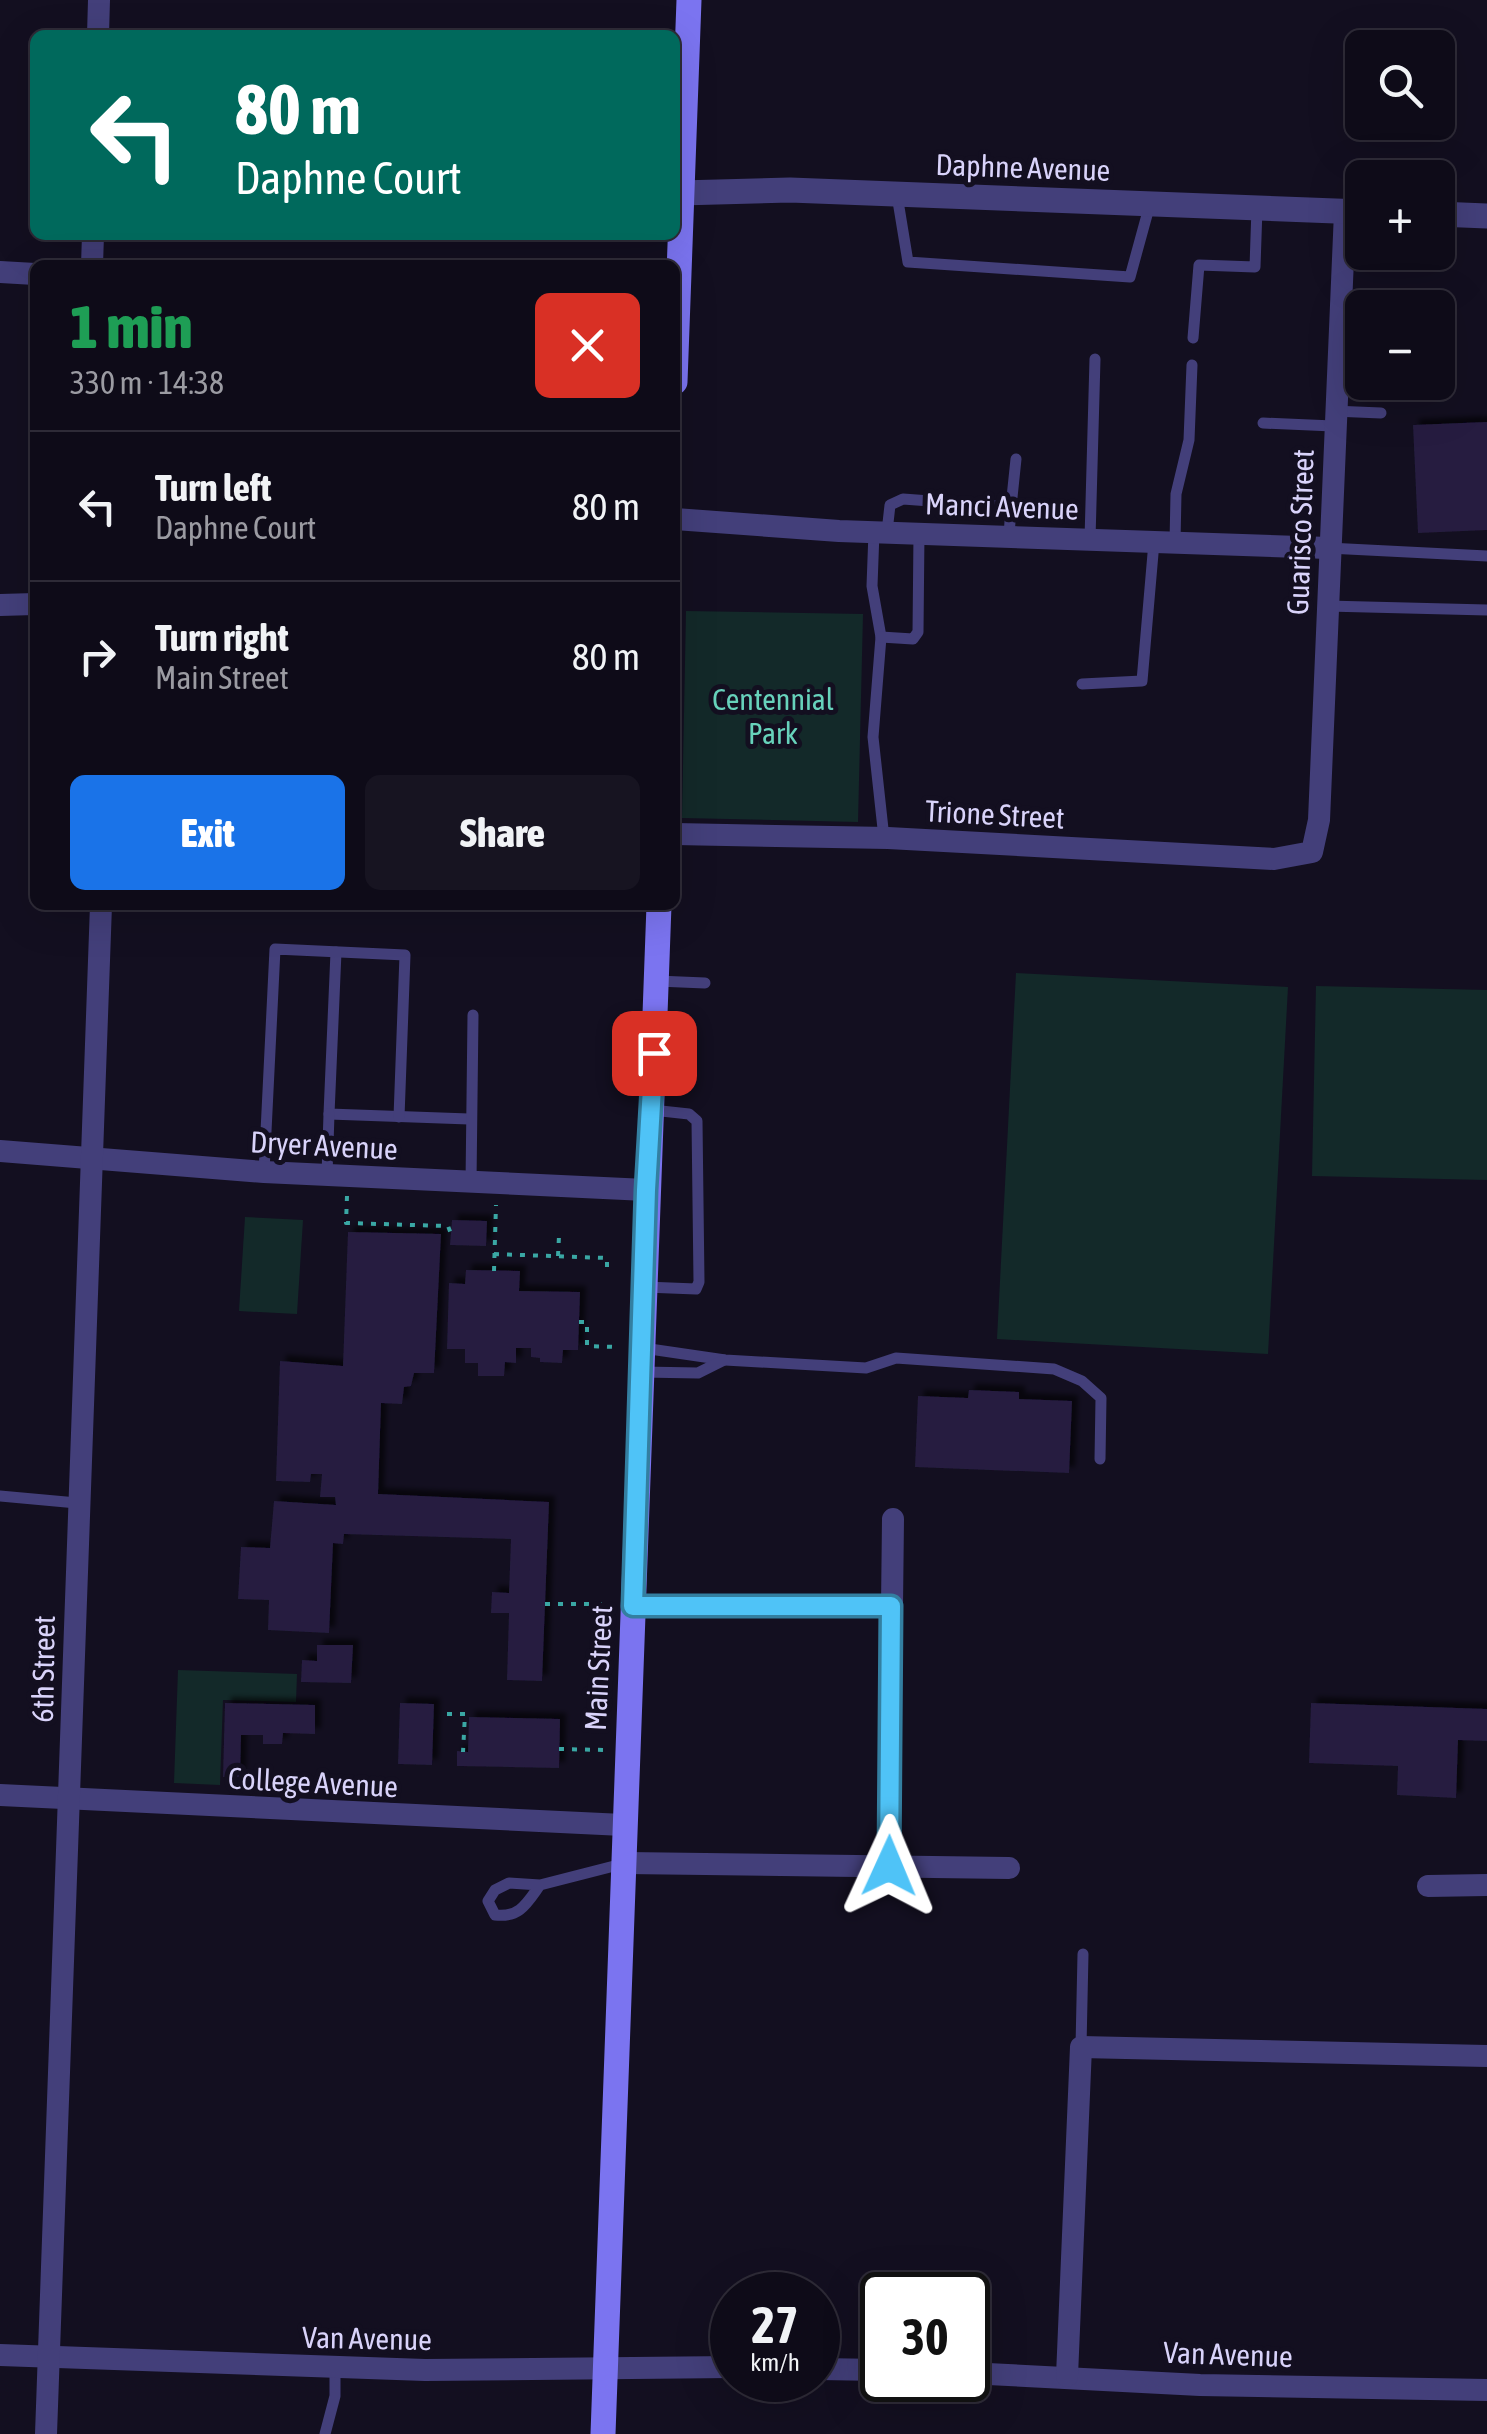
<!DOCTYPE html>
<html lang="en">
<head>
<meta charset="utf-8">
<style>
  body { margin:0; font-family:"Asap Condensed",sans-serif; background:#171421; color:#f1f3f6; height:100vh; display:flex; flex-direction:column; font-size:38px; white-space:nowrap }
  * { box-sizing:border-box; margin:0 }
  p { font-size:32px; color:#9b9ba2 }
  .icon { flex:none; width:55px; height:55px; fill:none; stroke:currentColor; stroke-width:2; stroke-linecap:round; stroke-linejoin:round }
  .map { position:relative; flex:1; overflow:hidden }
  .panel { position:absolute; left:30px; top:260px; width:650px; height:650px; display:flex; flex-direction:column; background:#0e0b18; border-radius:15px; box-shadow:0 10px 40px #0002,0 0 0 2px #2e2b37 }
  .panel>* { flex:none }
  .banner { position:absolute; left:30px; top:30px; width:650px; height:210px; border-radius:15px; box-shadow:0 10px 40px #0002,0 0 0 2px #2e2b37; background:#00695c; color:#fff; overflow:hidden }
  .controls { position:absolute; left:1345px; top:30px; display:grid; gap:20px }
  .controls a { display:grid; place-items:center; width:110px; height:110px; border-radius:15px; background:#0e0b18; box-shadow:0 10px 40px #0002,0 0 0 2px #2e2b37; font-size:50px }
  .speed { position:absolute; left:710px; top:2272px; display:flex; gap:20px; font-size:50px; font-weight:700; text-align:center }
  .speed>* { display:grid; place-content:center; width:130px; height:130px; border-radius:50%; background:#0e0b18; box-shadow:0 10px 40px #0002,0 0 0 2px #2e2b37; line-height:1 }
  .speed small { font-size:25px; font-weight:400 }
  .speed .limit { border:5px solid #111; border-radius:15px; background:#fff; color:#111 }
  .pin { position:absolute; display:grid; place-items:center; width:85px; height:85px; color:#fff; margin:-42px; border-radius:20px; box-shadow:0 5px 15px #0006 }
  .me { position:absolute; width:110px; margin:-55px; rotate:1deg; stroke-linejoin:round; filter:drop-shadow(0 0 8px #0008) }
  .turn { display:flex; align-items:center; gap:35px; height:210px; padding:0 40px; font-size:45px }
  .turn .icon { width:130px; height:130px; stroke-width:2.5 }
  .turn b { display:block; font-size:70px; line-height:85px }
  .round { display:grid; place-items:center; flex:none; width:105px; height:105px; border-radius:15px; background:#171421 }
  .head { display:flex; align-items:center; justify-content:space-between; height:170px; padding:0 40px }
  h1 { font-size:60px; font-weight:800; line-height:75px; color:#1e9e55 }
  .cta { display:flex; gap:20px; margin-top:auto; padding:20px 40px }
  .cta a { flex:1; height:115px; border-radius:15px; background:#1a73e8; color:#fff; font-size:40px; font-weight:800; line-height:115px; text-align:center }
  .cta a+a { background:#171421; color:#f1f3f6 }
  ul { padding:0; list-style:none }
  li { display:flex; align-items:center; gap:30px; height:150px; padding:0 40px; border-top:2px solid #2e2b37 }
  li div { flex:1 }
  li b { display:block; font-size:38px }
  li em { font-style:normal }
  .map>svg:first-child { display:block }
  .green { fill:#132929 }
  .building { fill:#251d3f; filter:url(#shadow) }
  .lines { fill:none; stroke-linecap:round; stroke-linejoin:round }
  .path { stroke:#3aa7a4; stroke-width:4; stroke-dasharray:5 8; stroke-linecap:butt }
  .service { stroke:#433f7a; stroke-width:11 }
  .minor { stroke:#433f7a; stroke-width:22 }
  .tertiary { stroke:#433f7a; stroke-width:25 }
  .secondary { stroke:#7b74f0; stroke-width:25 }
  .route-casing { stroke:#337fa1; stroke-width:25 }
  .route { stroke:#4fc3f7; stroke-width:18 }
  .labels { text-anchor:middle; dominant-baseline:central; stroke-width:10; stroke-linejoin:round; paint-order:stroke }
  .street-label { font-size:30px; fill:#d9d3fa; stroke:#130f20 }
  .park-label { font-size:30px; fill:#67d2bb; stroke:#130f20 }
</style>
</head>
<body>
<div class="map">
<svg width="1487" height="2434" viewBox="0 0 1487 2434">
  <defs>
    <filter id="shadow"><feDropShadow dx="6" dy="-6" stdDeviation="2.5" flood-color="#0009"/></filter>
  </defs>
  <rect width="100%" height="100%" fill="#130f20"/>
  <g class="green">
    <path d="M686,611l177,3 -5,208 -176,-4z"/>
    <path d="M1016,973l272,14 -20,367 -271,-15z"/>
    <path d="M1316,986l171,4v190l-175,-4z"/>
    <path d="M245,1217l58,3 -6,94 -58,-3z"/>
    <path d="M178,1670l119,4 -1,28 -73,-2 -3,85 -46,-2z"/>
  </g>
  <g class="building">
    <path d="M1487,422v108l-69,3 -5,-108z"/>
    <path d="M452,1220l35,1 -1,25 -36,-1z"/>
    <path d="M348,1232l93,2 -7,139h-20l-3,13 -7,1 -2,17 -21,-1 -3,91 171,8 -7,179 -35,-1 2,-67h-18l1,-21 17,1 2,-54 -167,-5 -1,10 -10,-1 -4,90 -61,-3 1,-30 -31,-1 3,-52 29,1 4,-47 62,4 -1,-8h-15l2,-23h-11l-1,8 -34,-1 4,-120 63,5z"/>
    <path d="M466,1270l54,1 -1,20 61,1 -2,58h-15l-1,13 -22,-1v-4l-9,-1v-9h-15v15l-11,-1 -1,14h-26v-13h-13v-14h-18l2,-66 16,1z"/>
    <path d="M969,1390l50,2v7l53,2 -3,72 -154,-6 3,-71 50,2z"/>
    <path d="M317,1645h36l-2,38 -50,-1 1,-22 15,1z"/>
    <path d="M225,1703l90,2v29l-32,-1 -1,11h-19v-9h-22l-1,42h-17z"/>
    <path d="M400,1703l34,1 -2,61 -34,-1z"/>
    <path d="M1311,1703l176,6v32l-29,-1 -2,58 -59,-3 1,-29 -89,-3z"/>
    <path d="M469,1717l91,2 -1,49 -102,-2v-15l11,1z"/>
  </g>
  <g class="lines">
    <g class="path">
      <path d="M347,1196l-1,27 102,3 3,8"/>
      <path d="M494,1254l113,4v11"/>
      <path d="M558,1256l1,-20"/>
      <path d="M494,1271l2,-66"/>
      <path d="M579,1322h8v24l31,1"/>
      <path d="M545,1604h65"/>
      <path d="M447,1714h18l-2,38"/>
      <path d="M559,1749l46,1"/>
    </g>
    <g class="service">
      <path d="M897,195l11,67 222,15 20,-73"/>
      <path d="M1193,338l6,-73 56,2 2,-59"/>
      <path d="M1333,411l48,2"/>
      <path d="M1263,423l70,3"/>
      <path d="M1011,507l5,-48"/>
      <path d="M874,532l-2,54 9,51 -8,100 11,101"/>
      <path d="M887,532l3,-27 13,-6 108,8 -2,29"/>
      <path d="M1090,539l5,-180"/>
      <path d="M1175,542l1,-48 13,-54 3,-75"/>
      <path d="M1328,548l159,8"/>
      <path d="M1327,606l160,4"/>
      <path d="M881,637l32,2 5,-7 1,-99"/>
      <path d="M1082,684l60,-3 12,-139"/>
      <path d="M336,952l-7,162 140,5"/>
      <path d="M657,981l48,2"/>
      <path d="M264,1172l11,-223 130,6 -6,162"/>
      <path d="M327,1175l2,-61"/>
      <path d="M471,1183l2,-168"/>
      <path d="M645,1287l51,2 3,-7 -2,-161 -8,-7 -37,-4"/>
      <path d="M643,1348l82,12 141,8 30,-10 158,11 28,12 19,17 -1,61"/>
      <path d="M642,1372l56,1 26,-13"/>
      <path d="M0,1496l77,7"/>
      <path d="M540,1885c-13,18 -20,33 -45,30l-7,-14 7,-11 14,-7 31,2 82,-21"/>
      <path d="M1081,2047l2,-93"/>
      <path d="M325,2434l10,-38v-29"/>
    </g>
    <g class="minor">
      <path d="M98,35l1,-35"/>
      <path d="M92,265l1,-30"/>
      <path d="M0,272l35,2"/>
      <path d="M675,519l164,12 489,17"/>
      <path d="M0,605l35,-1"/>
      <path d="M675,834l213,4 386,21 38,-7 7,-32 26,-608"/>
      <path d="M0,1151l264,21 382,18"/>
      <path d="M633,1607l258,-1"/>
      <path d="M0,1795l623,30"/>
      <path d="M626,1863l383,5"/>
      <path d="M889,1867l4,-348"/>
      <path d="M1428,1886l59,-1"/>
      <path d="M0,2355l425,15 307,-3"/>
      <path d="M818,2369l64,1"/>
      <path d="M968,2373l232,12 287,5"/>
      <path d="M1067,2376l14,-329 406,9"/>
      <path d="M46,2434c21,-510 34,-1019 55,-1529"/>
    </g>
    <g class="tertiary">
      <path d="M680,193l110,-3 572,22"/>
      <path d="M1438,214l49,2"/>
    </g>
    <g class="secondary">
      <path d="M675,382l14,-382"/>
      <path d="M603,2434l56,-1529"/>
    </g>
  </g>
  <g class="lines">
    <g class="route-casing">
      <path id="route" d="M654,1053l-8,137 -13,416h258l-2,260"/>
    </g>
    <use href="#route" class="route"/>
  </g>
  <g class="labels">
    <g class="street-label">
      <text transform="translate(1023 167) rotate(2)">Daphne Avenue</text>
      <text transform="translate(1002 506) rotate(2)">Manci Avenue</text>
      <text transform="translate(1300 532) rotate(-88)">Guarisco Street</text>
      <text transform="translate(995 814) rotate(3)">Trione Street</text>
      <text transform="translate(324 1145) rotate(3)">Dryer Avenue</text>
      <text transform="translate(598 1668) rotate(-87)">Main Street</text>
      <text transform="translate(43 1669) rotate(-89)">6th Street</text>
      <text transform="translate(313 1782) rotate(3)">College Avenue</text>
      <text transform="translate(367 2338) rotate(1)">Van Avenue</text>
      <text transform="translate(1228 2354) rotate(2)">Van Avenue</text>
    </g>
    <g class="park-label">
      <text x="773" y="699">Centennial<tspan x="773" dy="34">Park</tspan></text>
    </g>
  </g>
</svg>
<div class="controls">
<a><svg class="icon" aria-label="search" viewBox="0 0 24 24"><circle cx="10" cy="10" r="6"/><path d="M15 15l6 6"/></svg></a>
<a>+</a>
<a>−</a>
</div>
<div class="speed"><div>27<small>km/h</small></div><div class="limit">30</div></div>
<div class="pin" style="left:654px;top:1053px;background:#d93025"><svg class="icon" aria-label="arrive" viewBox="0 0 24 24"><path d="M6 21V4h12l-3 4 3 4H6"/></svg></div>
<svg class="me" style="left:889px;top:1866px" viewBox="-20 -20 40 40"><path d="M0-17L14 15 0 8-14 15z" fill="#4fc3f7" stroke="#fff" stroke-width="4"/></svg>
<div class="banner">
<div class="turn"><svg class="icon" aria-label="left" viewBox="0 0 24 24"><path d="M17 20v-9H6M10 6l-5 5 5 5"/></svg><div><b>80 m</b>Daphne Court</div></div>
</div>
<section class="panel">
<div class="head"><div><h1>1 min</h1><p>330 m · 14:38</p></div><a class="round" style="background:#d93025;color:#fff"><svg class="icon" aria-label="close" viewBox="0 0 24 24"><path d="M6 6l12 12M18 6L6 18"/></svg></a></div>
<ul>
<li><svg class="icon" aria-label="left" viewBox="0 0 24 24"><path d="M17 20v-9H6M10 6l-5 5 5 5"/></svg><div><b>Turn left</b><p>Daphne Court</p></div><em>80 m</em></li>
<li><svg class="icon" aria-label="right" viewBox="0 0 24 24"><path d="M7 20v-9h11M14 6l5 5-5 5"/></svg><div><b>Turn right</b><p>Main Street</p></div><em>80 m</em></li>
</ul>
<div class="cta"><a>Exit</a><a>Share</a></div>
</section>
</div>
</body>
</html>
